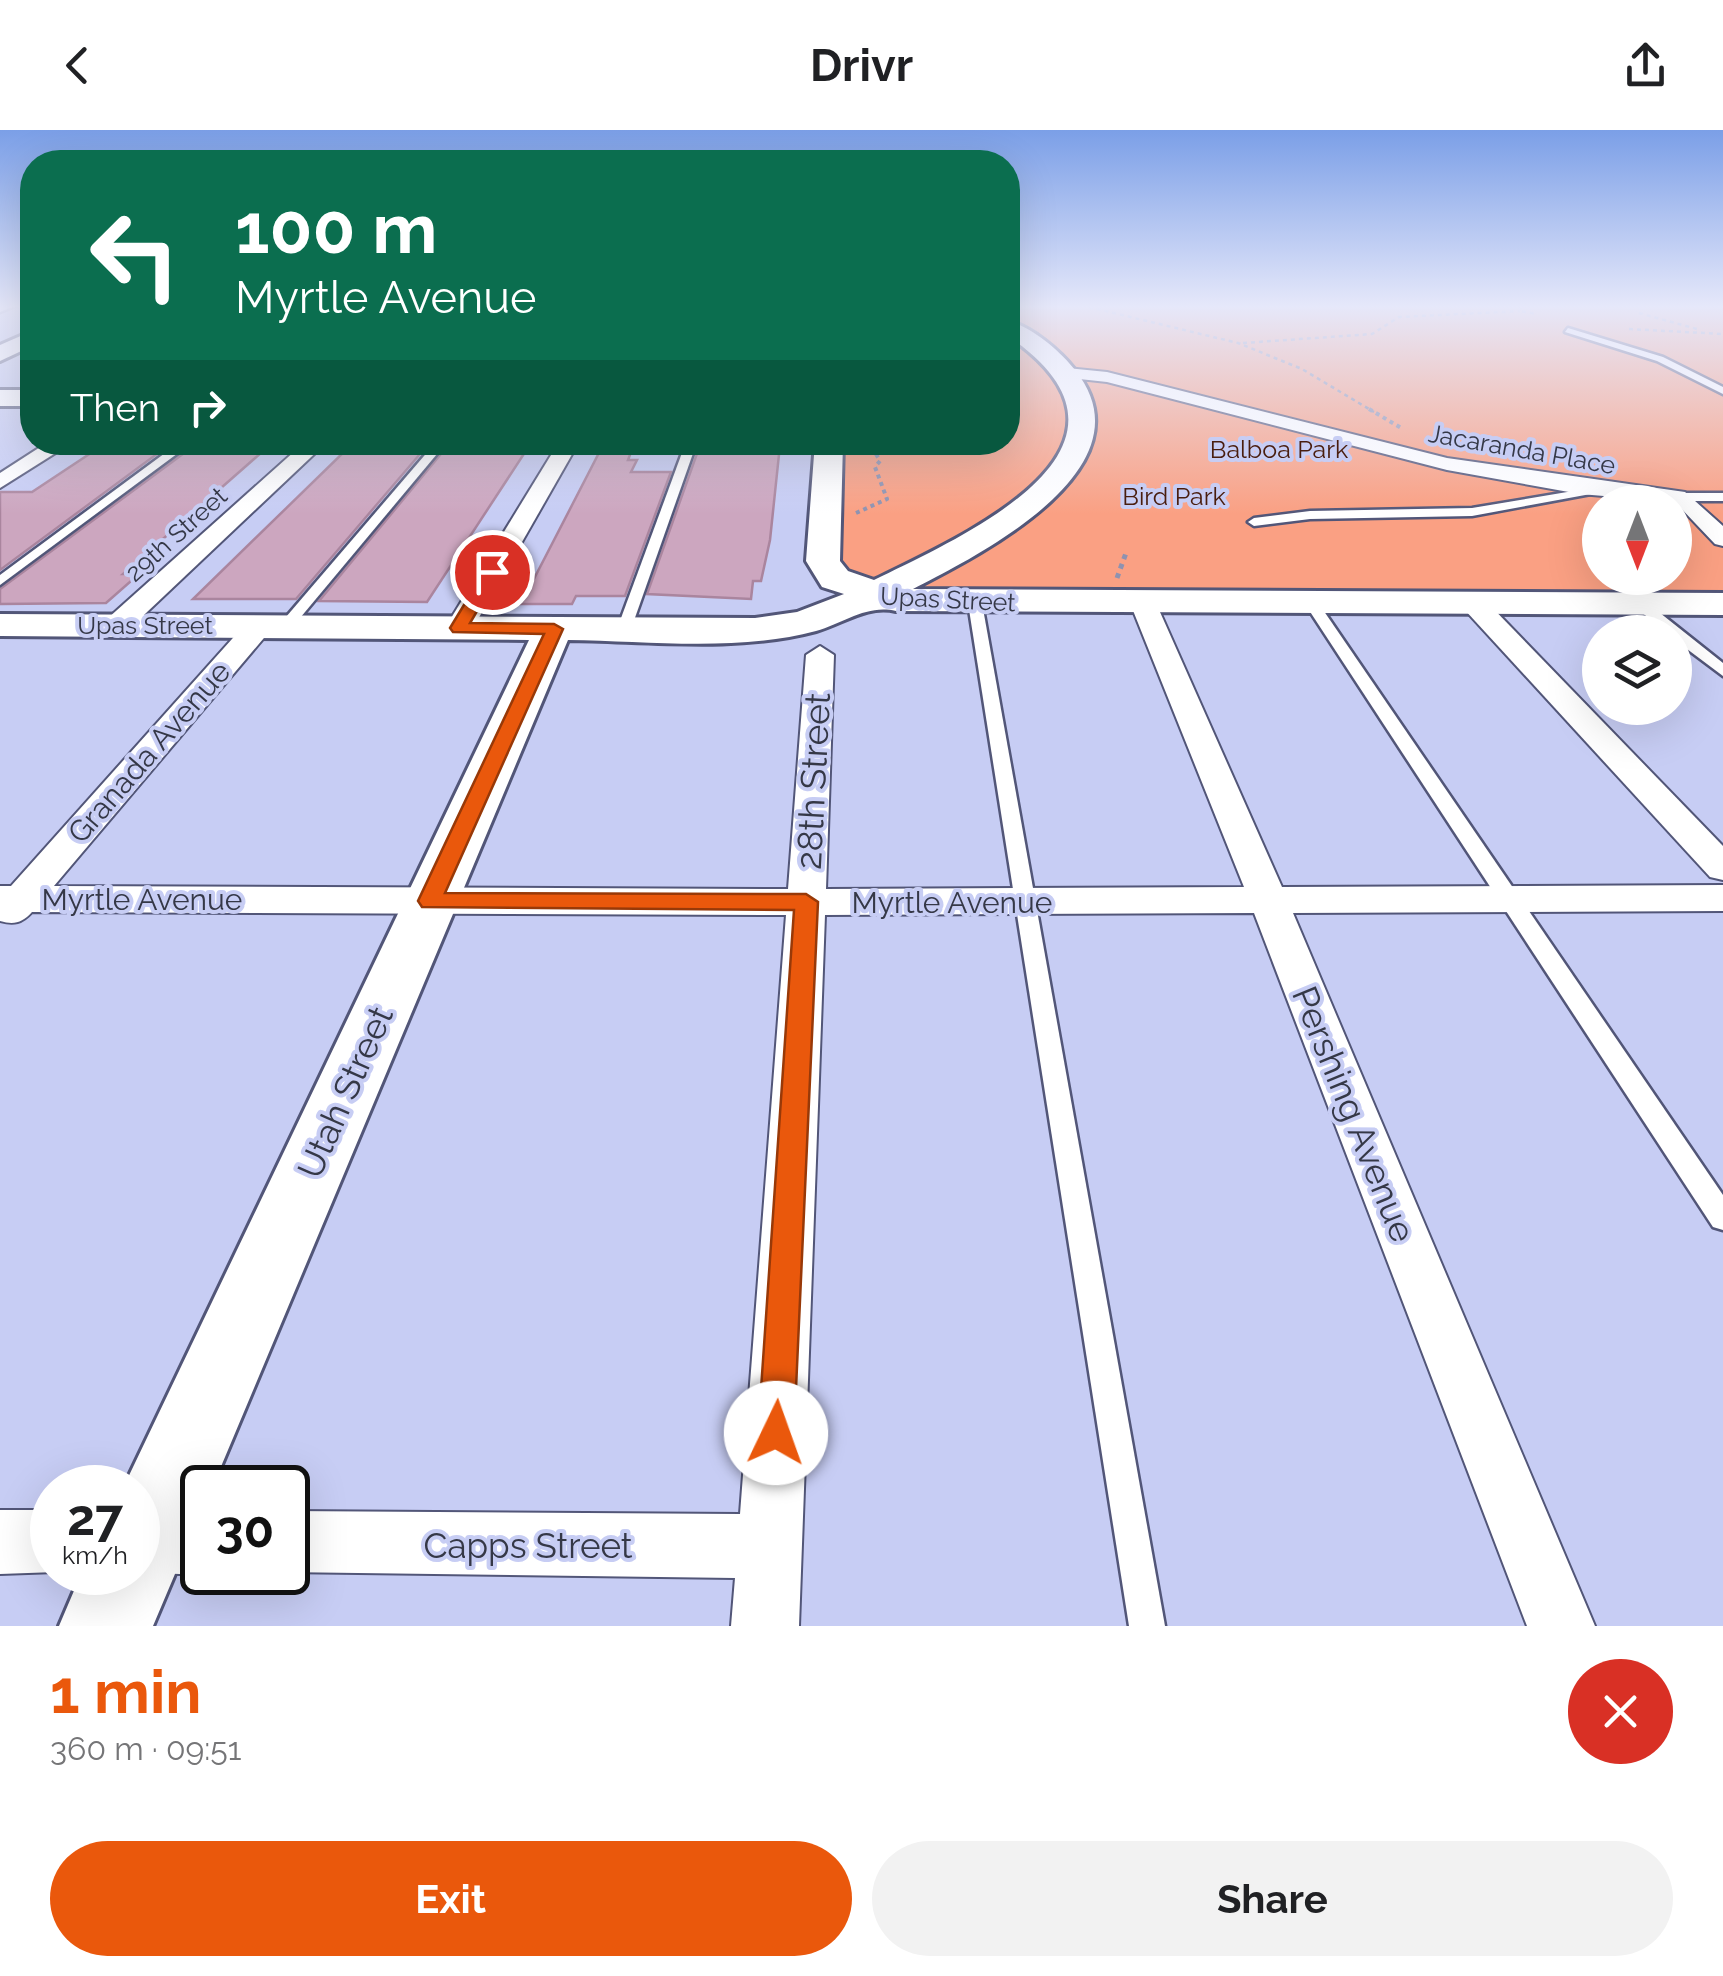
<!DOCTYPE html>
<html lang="en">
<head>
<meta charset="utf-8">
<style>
  body { margin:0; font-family:Raleway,sans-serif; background:#f2f2f2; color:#202124; height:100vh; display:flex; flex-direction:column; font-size:38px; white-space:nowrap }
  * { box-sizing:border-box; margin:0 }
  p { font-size:32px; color:#757577 }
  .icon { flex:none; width:55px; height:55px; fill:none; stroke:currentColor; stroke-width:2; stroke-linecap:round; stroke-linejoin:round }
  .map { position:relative; height:1496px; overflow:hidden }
  .side { display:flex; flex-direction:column; background:#fff; flex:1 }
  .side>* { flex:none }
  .hud { position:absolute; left:20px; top:20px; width:1000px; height:305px; border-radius:40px; box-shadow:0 10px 40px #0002; background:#0b6e4f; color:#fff; overflow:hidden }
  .needle { width:65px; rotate:180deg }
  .fabs { position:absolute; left:1582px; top:355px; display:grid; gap:20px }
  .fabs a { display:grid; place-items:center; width:110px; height:110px; border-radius:50%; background:#fff; box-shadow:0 10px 40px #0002; font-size:50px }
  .speed { position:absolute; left:30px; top:1335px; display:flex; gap:20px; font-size:50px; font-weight:700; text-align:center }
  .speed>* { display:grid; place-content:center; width:130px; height:130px; border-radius:50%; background:#fff; box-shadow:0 10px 40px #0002; line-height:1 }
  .speed small { font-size:25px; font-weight:400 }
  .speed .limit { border:5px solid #111; border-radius:15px; background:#fff; color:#111 }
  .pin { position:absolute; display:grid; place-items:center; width:85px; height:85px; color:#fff; margin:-42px; border:5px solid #fff; border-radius:50%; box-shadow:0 2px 10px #0007 }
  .me { position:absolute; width:110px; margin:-55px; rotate:3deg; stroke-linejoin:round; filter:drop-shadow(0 0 8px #0008) }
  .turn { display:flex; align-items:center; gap:35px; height:210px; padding:0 50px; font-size:45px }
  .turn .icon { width:130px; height:130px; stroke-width:2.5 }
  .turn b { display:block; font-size:70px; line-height:85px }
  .then { display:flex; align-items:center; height:95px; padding:0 50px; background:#0003; gap:20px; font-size:38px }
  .round { display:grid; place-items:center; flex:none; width:105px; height:105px; border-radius:52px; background:#f2f2f2 }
  .headline { display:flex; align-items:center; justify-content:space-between; height:170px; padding:0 50px }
  h1 { font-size:60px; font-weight:700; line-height:75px; color:#ea580c }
  .primary-button { display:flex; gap:20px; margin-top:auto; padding:20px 50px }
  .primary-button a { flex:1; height:115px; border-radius:60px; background:#ea580c; color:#fff; font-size:40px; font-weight:700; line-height:115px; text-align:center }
  .primary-button a+a { background:#f2f2f2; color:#202124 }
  header { display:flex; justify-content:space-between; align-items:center; height:130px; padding:0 50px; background:#fff; font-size:45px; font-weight:700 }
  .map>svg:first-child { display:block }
  .green { fill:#faa083; fill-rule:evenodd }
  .building { fill:#cca6bf; stroke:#aa859e; stroke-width:2.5 }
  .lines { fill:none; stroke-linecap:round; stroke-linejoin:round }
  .lane-casing { stroke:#525678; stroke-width:5 }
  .street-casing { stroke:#525678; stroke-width:4 }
  .secondary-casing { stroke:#525678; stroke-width:6 }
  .path-far2 { stroke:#8e92b0; stroke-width:2.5; stroke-dasharray:4 4; stroke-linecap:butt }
  .path-far1 { stroke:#8e92b0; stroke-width:4; stroke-dasharray:4 4; stroke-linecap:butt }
  .path { stroke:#8e92b0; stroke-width:5; stroke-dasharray:5 5; stroke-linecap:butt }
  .lane { fill:#fff; fill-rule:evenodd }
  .street { fill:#fff; fill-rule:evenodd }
  .secondary { fill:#fff; fill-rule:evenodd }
  .route { fill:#ea580c; stroke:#983908; stroke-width:2.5 }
  .labels { text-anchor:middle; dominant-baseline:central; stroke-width:8; stroke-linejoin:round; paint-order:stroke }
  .far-park-label { font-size:25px; fill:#491d0e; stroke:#c7cdf4 }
  .far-street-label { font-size:25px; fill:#353847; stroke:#c7cdf4 }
  .street-label { font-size:30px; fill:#353847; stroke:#c7cdf4 }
  .near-street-label { font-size:35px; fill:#353847; stroke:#c7cdf4 }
</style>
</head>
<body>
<header><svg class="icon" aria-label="back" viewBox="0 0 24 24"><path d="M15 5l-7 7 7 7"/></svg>Drivr<svg class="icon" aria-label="share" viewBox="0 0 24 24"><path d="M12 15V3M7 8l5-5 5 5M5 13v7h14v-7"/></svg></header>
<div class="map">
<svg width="1723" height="1496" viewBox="0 0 1723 1496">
  <rect width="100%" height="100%" fill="#c7cdf4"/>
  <path class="green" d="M1008,175h715v288l-819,-2 -72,-8 7,-140 169,-1zM1600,372h75v76h-75z"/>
  <g class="building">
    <path d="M450,313h81l-104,159 -108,-1z"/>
    <path d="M103,315h66l-169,125v-78h32z"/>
    <path d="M195,315h75l-147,129h16l-33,29 -106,1v-15z"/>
    <path d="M700,315h80l-10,95 -9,41h-8l-2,18 -104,-5z"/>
    <path d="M349,317h77l-130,152h-103z"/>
    <path d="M602,317h31l-5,13h9l-6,12h40l-46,124h-49l-4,8h-51z"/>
  </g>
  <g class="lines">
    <g class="lane-casing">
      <g id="lane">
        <path d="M6,175h11l-17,7v-5z"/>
        <path d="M1568,198l95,29 60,30v7l-66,-33 -92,-29z"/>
        <path d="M180,312h13l-193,143v-10z"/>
        <path d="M436,312h11l-157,188h-10v-6z"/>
        <path d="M686,312h11l-66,187 -12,3 -2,-3z"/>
        <path d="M1603,356l4,1v4l-135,25 -162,3 -56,7 -6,-4 6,-4 56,-7 162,-3z"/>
        <path d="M1723,363v8h-46l-6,-4 6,-4z"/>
        <path d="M975,469l7,4 183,1023h-36l-161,-1023z"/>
        <path d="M1312,470l5,1 406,594v35l-10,-3 -408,-623z"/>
        <path d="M1635,471h10l78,62v13l-48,-36v-8h-9l-31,-25z"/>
      </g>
    </g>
    <g class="street-casing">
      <g id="street">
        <path d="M1067,238l40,4 340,86 238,34 38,34v20l-8,-2 -40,-42 -95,-8 -133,-24 -340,-88 -46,-5v-8z"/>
        <path d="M48,312h25l-73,46v-15z"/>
        <path d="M305,312h22l-200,189h-20l-4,-6 4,-6z"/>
        <path d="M559,312h20l-106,186 -14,8 -10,-2 -4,-6z"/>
        <path d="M1143,465l13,8 126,284 441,-2v26l-430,2 302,713h-68l-273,-713 -429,2 -26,711h-68l4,-48 -453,-6h6v-61l452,3 46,-599 -754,-3c-10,11 -18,13 -32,9v-35h11l238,-266 10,-2 14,8 -4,6 -215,254 734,3 18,-234 14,-9 14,9 -8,234 418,-2 -114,-284z"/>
        <path d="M1473,465l9,2 241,249v34l-13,-3 -246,-268 -4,-6z"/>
        <path d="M0,1380h52l4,62 -56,2z"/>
        <path d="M138,1380l64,1v61h6l-6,3 -68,-3z"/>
      </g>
    </g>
    <g class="secondary-casing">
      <g id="secondary">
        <path d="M1008,191c24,6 52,30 67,49 78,97 -92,183 -162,219l810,4v22l-827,-4c-29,-7 -52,12 -80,20 -79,21 -167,10 -248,9l-356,848h-10v22l-49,116h-94l23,-54h56v-84h-15l406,-848 -529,-4v-22l755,4 42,-6 47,-18 -22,-7 -16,-26 9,-119h28l-3,119 8,10 26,9c96,-47 294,-135 134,-244z"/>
        <path d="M32,201v15l-32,15v-16z"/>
        <rect x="0" y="260" width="32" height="16"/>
      </g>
    </g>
    <g class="path-far2">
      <path d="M1081,175l157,38 64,26 72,43"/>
      <path d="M1520,175v6l17,3"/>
      <path d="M1639,183l58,16"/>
      <path d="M1629,199l94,5"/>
      <path d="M1243,213l129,-9 27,-17 121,-6"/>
    </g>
    <g class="path-far1">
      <path d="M1369,279l34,20"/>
      <path d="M856,383l31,-14 -12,-32 5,-6 -11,-19"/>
    </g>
    <path class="path" d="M1117,448l9,-25"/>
    <use href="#lane" class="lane"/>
    <use href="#street" class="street"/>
    <use href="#secondary" class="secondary"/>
  </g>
  <linearGradient id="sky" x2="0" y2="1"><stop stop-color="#7b9fe7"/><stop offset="0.46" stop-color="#e6e8fa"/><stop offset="1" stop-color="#e6e8fa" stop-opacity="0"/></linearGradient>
  <rect width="1723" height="384" fill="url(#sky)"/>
  <path class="route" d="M492,438l8,4 -30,51 84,1 9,5 -118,264 361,1 12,8 -24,531 -5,13 -13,5 -13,-5 -5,-13 36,-523 -372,-3 -4,-6 126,-267 -91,-2 -3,-4 34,-56z"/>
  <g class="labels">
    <g class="far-park-label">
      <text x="1279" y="319">Balboa Park</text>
      <text x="1174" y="366">Bird Park</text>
    </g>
    <g class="far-street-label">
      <text transform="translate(1522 319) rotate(10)">Jacaranda Place</text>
      <text transform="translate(176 404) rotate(-42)">29th Street</text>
      <text transform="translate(948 469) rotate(3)">Upas Street</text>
      <text x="145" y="495">Upas Street</text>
    </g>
    <g class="street-label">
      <text transform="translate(149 622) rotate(-49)">Granada Avenue</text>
      <text x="142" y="769">Myrtle Avenue</text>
      <text x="952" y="772">Myrtle Avenue</text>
    </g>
    <g class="near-street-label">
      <text transform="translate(813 651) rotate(-87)">28th Street</text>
      <text transform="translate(345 962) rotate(-66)">Utah Street</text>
      <text transform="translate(1354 984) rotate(68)">Pershing Avenue</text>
      <text x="528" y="1415">Capps Street</text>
    </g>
  </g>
</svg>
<div class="fabs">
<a><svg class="needle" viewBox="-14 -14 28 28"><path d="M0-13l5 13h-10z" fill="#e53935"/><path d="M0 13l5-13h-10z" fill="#757577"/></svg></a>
<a><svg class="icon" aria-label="layers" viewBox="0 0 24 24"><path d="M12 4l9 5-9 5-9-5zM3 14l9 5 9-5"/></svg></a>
</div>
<div class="speed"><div>27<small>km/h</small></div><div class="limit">30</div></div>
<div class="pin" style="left:492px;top:442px;background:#d93025"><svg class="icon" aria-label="arrive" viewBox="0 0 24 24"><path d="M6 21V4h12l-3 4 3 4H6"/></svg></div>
<svg class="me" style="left:776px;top:1303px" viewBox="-20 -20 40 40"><circle r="19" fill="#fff"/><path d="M0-13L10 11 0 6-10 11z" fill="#ea580c"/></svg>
<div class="hud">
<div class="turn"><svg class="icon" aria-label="left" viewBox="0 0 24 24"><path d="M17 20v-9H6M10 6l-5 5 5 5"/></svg><div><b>100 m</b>Myrtle Avenue</div></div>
<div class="then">Then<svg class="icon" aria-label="right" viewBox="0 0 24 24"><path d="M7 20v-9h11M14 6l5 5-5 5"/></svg></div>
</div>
</div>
<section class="side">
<div class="headline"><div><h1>1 min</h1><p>360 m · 09:51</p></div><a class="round" style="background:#d93025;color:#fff"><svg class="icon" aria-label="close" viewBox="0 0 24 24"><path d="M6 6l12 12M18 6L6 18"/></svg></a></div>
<div class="primary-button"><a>Exit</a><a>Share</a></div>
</section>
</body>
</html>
